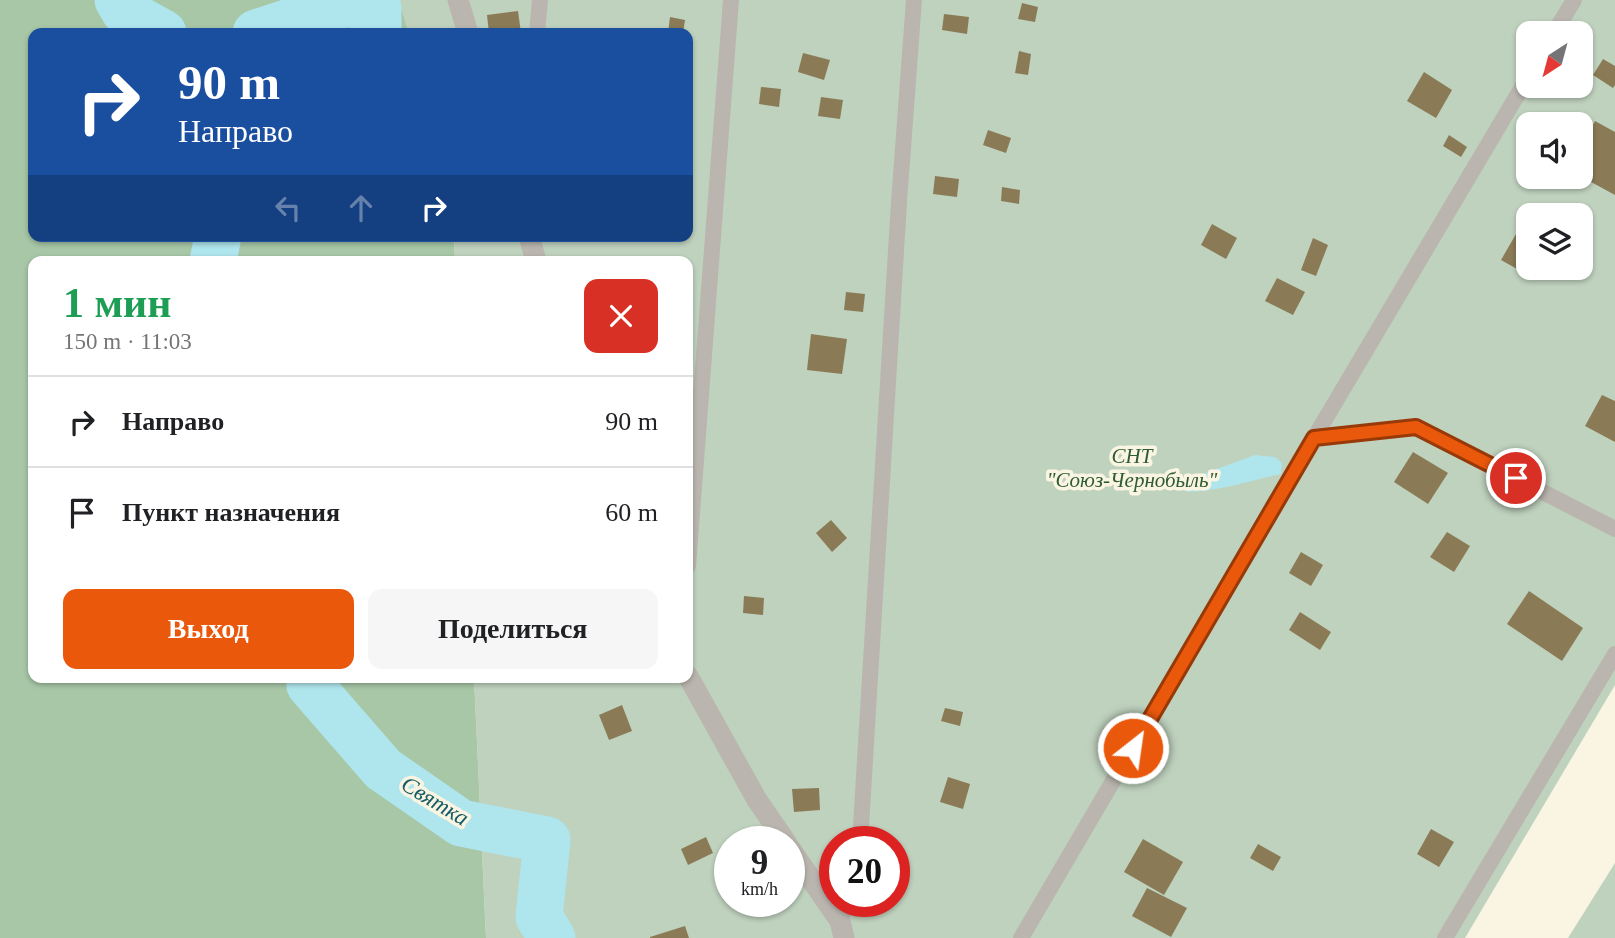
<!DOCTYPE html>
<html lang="ru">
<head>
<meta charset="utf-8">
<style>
  body { margin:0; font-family:"Times New Roman",serif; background:#f6f6f6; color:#202124; height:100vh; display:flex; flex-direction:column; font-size:26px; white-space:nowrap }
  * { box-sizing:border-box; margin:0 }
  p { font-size:23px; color:#757577 }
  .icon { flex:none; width:38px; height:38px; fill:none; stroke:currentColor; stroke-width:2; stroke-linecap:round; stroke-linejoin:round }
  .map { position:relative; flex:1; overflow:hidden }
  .panel { position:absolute; left:28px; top:256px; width:665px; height:427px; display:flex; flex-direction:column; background:#fff; border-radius:14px; box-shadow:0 2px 5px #0004 }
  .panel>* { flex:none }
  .banner { position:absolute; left:28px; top:28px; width:665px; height:214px; border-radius:14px; box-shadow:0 2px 5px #0004; background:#1a4fa0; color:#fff; overflow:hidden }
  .needle { width:46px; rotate:216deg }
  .tools { position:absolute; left:1516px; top:21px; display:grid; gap:14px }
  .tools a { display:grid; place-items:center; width:77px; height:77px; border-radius:14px; background:#fff; box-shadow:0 2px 5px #0004; font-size:35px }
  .speed { position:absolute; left:714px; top:826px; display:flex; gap:14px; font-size:35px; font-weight:700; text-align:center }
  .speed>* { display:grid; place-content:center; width:91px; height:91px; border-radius:50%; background:#fff; box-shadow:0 2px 5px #0004; line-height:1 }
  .speed small { font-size:18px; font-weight:400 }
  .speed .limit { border:10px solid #d22; background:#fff; color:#111 }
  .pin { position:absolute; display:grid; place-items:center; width:60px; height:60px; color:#fff; margin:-30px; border:4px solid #fff; border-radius:50%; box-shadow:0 2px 7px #0007 }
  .me { position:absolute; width:77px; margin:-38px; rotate:30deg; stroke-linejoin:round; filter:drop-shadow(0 0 5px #0008) }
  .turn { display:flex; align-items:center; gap:24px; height:147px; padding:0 35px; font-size:32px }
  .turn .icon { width:91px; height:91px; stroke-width:2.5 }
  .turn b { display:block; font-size:49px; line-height:60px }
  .lanes { display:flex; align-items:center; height:66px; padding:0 35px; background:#0003; justify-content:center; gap:35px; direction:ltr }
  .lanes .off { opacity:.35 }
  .round { display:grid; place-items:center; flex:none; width:74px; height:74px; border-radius:14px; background:#f6f6f6 }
  .head { display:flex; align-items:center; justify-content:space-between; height:119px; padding:0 35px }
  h1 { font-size:42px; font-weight:700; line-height:52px; color:#1e9e55 }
  .button { display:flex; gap:14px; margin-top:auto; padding:14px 35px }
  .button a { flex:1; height:80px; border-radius:14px; background:#ea580c; color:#fff; font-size:28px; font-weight:700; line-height:80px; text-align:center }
  .button a+a { background:#f6f6f6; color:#202124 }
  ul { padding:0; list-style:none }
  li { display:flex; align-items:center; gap:21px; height:91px; padding:0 35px; border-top:2px solid #e0e0e0 }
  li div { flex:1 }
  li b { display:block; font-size:26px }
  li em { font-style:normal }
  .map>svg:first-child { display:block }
  .green { fill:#bfd2be; fill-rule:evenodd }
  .forest { fill:#a7c7a7 }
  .water { fill:#afe5ec }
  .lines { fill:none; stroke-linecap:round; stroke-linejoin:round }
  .river { stroke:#afe5ec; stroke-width:47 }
  .building { fill:#8a7b56 }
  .service { stroke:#bab6af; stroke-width:16 }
  .minor { stroke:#bab6af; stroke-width:21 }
  .route-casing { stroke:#983908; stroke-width:18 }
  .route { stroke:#ea580c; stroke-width:12 }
  .labels { text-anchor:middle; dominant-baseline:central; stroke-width:7; stroke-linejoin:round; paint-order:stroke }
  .park-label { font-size:21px; font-style:italic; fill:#2e5c30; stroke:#faf4e3 }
  .water-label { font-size:23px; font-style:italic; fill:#165e66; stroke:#faf4e3 }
</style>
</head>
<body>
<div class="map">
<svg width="1615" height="938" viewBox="0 0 1615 938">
  <rect width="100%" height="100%" fill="#faf4e3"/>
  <g class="green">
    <path d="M399,0h1216v685l-150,253h-979l-12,-261h214v-416h-233l-1,-25h234v-203h-279zM1528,33h52v53h-52zM1528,124h52v53h-52zM1528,215h52v53h-52zM730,842h59v59h-59zM835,842h59v59h-59z"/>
    <path d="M1615,863v75h-47z"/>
  </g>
  <path class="forest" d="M0,0h399l10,33h-376v203h421l1,25h-422v416h441l12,261h-486z"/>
  <path class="water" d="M1255,455l20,2 7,6 -1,11c-31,7 -62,17 -93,18l-5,-6 2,-7 13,-3z"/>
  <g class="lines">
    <g class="river">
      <path d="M118,0l7,12 38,21"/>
      <path d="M362,0l16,8v20l-6,5"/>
      <path d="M256,33l101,-33"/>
      <path d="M213,261l5,-25"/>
      <path d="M312,677l-2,8 73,84 78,54 86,17 -8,77 13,21"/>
    </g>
  </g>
  <g class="building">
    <path d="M1022,3l16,4 -3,15 -17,-3z"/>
    <path d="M518,11l3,22h-32l-2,-18z"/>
    <path d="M944,14l25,3 -2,17 -25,-4z"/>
    <path d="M670,17l15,3 -2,13h-15z"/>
    <path d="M1019,51l12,3 -3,21 -13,-2z"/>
    <path d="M803,53l27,7 -6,20 -26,-8z"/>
    <path d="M1603,59l12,7v19l-2,3 -20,-13z"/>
    <path d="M1424,72l28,18 -16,28 -29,-17z"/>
    <path d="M761,87l20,2 -2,18 -20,-3z"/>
    <path d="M821,97l22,3 -3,19 -22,-3z"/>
    <path d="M1595,121l20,11v63l-35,-19v-28z"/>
    <path d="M988,130l23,8 -5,15 -23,-8z"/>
    <path d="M1449,135l18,12 -6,10 -18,-11z"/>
    <path d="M935,176l24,3 -2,18 -24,-3z"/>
    <path d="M1002,187l18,3 -1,14 -18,-3z"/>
    <path d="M1212,224l25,14 -11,21 -25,-14z"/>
    <path d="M1516,234l12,6v28h2l-4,6 -25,-14z"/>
    <path d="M1313,238l15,7 -12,31 -15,-6z"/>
    <path d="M1277,278l28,14 -12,23 -28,-14z"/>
    <path d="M846,292l19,2 -2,18 -19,-2z"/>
    <path d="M811,334l36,5 -5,35 -35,-4z"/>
    <path d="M1602,395l13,6v41l-30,-16z"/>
    <path d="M1413,452l35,21 -20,31 -34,-22z"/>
    <path d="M831,520l16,18 -15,14 -16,-19z"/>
    <path d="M1447,532l23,14 -16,26 -24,-15z"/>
    <path d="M1301,552l22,13 -12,21 -22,-13z"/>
    <path d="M1529,591l54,37 -21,33 -55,-37z"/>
    <path d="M744,596l20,2 -1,17 -20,-2z"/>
    <path d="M1300,612l31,20 -11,18 -31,-20z"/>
    <path d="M622,705l10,26 -23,9 -10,-25z"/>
    <path d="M945,708l18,4 -3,14 -19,-5z"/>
    <path d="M948,777l22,7 -7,25 -23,-7z"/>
    <path d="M819,788l1,22 -26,2 -2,-23z"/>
    <path d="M1431,829l23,13 -15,25 -22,-13z"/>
    <path d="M706,837l7,16 -25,12 -7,-16z"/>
    <path d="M1143,839l40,23 -19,33 -40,-23z"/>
    <path d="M1258,844l23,13 -8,14 -23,-13z"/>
    <path d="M1147,888l40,20 -16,29 -39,-21z"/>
    <path d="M685,926l4,12h-39v-1z"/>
  </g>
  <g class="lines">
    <g class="service">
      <path d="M537,33l3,-33"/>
      <path d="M1554,33l20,-33"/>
      <path d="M1314,438l102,-11 199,102"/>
      <path d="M688,566l43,-566"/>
      <path d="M860,842l39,-640 15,-202"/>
      <path d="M840,921l7,-20"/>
      <path d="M1021,938l293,-500 214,-361"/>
      <path d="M1445,938l170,-284"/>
    </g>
    <g class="minor">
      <path d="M458,0l10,33"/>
      <path d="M529,236l7,25"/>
      <path d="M688,676l69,124 29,42"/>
      <path d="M789,847l51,74 4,17"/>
    </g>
  </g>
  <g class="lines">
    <g class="route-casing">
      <path id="route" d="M1133,748l181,-310 102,-11 100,51"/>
    </g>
    <use href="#route" class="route"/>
  </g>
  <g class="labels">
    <g class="park-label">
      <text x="1132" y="456">СНТ<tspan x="1132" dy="24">"Союз-Чернобыль"</tspan></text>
    </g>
    <g class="water-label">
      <text transform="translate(435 801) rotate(31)">Святка</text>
    </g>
  </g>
</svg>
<div class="tools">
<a><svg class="needle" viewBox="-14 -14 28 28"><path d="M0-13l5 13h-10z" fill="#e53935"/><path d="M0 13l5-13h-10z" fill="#757577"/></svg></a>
<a><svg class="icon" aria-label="sound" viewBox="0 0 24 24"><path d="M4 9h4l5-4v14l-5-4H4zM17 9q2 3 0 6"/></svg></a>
<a><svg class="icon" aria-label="layers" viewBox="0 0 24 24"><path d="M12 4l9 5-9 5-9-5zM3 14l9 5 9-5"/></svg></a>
</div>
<div class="speed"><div>9<small>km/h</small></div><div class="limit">20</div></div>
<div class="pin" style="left:1516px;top:478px;background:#d93025"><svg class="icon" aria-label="arrive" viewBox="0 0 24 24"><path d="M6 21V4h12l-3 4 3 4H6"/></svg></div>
<svg class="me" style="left:1133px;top:748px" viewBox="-20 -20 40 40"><circle r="17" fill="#ea580c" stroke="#fff" stroke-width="3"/><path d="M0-11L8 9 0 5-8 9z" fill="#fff"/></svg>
<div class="banner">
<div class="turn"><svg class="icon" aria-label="right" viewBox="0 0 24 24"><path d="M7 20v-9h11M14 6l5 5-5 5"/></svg><div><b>90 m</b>Направо</div></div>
<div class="lanes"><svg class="icon off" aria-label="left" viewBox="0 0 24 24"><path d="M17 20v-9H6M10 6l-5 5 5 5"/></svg><svg class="icon off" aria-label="ahead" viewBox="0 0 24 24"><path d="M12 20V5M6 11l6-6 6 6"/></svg><svg class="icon" aria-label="right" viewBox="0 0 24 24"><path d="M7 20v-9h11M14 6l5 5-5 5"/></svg></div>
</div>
<section class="panel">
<div class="head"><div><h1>1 мин</h1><p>150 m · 11:03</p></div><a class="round" style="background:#d93025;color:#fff"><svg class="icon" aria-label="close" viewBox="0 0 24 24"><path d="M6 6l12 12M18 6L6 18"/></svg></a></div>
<ul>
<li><svg class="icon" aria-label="right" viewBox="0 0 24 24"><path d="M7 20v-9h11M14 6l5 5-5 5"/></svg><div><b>Направо</b></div><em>90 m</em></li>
<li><svg class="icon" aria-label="arrive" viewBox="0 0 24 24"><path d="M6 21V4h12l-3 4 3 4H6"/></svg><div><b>Пункт назначения</b></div><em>60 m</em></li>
</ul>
<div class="button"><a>Выход</a><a>Поделиться</a></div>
</section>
</div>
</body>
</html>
